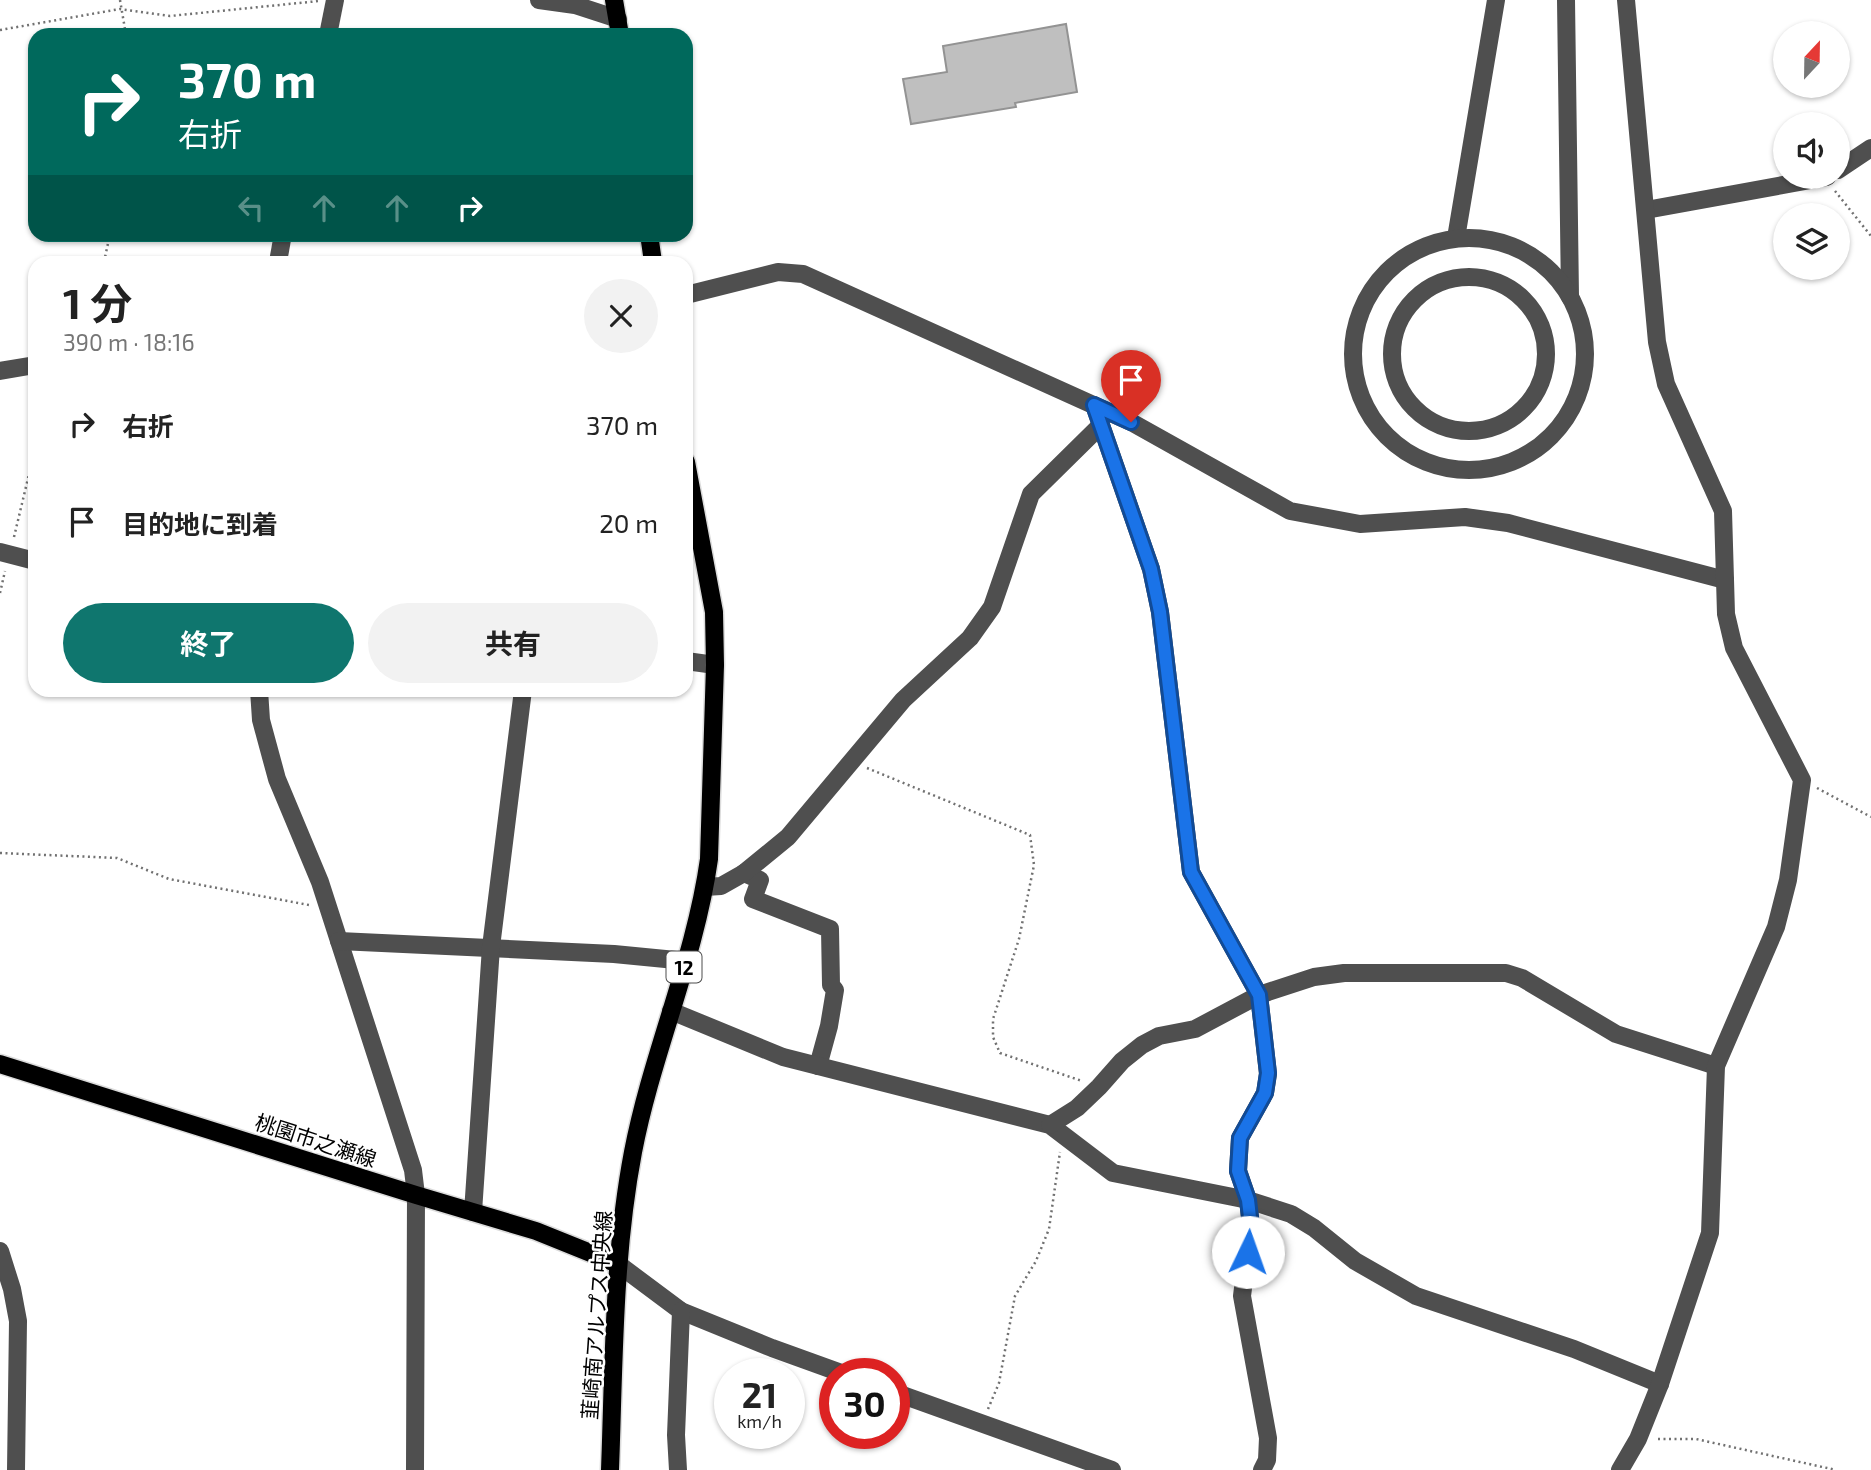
<!DOCTYPE html>
<html lang="ja">
<head>
<meta charset="utf-8">
<style>
  body { margin:0; font-family:"Exo 2","Noto Sans JP",sans-serif; background:#f2f2f2; color:#222; height:100vh; display:flex; flex-direction:column; font-size:26px; white-space:nowrap }
  * { box-sizing:border-box; margin:0 }
  p { font-size:23px; color:#767676 }
  .icon { flex:none; width:38px; height:38px; fill:none; stroke:currentColor; stroke-width:2; stroke-linecap:round; stroke-linejoin:round }
  .map { position:relative; flex:1; overflow:hidden }
  .side { position:absolute; left:28px; top:256px; width:665px; height:441px; display:flex; flex-direction:column; background:#fff; border-radius:21px; box-shadow:0 2px 5px #0004 }
  .side>* { flex:none }
  .hud { position:absolute; left:28px; top:28px; width:665px; height:214px; border-radius:21px; box-shadow:0 2px 5px #0004; background:#00695c; color:#fff; overflow:hidden }
  .needle { width:46px; rotate:22deg }
  .buttons { position:absolute; left:1773px; top:21px; display:grid; gap:14px }
  .buttons a { display:grid; place-items:center; width:77px; height:77px; border-radius:50%; background:#fff; box-shadow:0 2px 5px #0004; font-size:35px }
  .speed { position:absolute; left:714px; top:1358px; display:flex; gap:14px; font-size:35px; font-weight:700; text-align:center }
  .speed>* { display:grid; place-content:center; width:91px; height:91px; border-radius:50%; background:#fff; box-shadow:0 2px 5px #0004; line-height:1 }
  .speed small { font-size:18px; font-weight:400 }
  .speed .limit { border:10px solid #d22; background:#fff; color:#111 }
  .pin { position:absolute; display:grid; place-items:center; width:60px; height:60px; color:#fff; margin:-72px -30px; border-radius:50% 50% 50% 0; rotate:-45deg; box-shadow:0 0 7px #0007 }
  .pin .icon { rotate:45deg }
  .me { position:absolute; width:77px; margin:-38px; rotate:3deg; stroke-linejoin:round; filter:drop-shadow(0 0 5px #0008) }
  .turn { display:flex; align-items:center; gap:24px; height:147px; padding:0 35px; font-size:32px }
  .turn .icon { width:91px; height:91px; stroke-width:2.5 }
  .turn b { display:block; font-size:49px; line-height:60px }
  .lanes { display:flex; align-items:center; height:66px; padding:0 35px; background:#0003; justify-content:center; gap:35px; direction:ltr }
  .lanes .off { opacity:.35 }
  .round { display:grid; place-items:center; flex:none; width:74px; height:74px; border-radius:37px; background:#f2f2f2 }
  .head { display:flex; align-items:center; justify-content:space-between; height:119px; padding:0 35px }
  h1 { font-size:42px; font-weight:700; line-height:52px }
  .cta { display:flex; gap:14px; margin-top:auto; padding:14px 35px }
  .cta a { flex:1; height:80px; border-radius:42px; background:#0f766e; color:#fff; font-size:28px; font-weight:700; line-height:80px; text-align:center }
  .cta a+a { background:#f2f2f2; color:#222 }
  ul { padding:0; list-style:none }
  li { display:flex; align-items:center; gap:21px; height:98px; padding:0 35px }
  li div { flex:1 }
  li b { display:block; font-size:26px }
  li em { font-style:normal }
  .map>svg:first-child { display:block }
  .building { fill:#bfbfbf; stroke:#939393; stroke-width:2 }
  .lines { fill:none; stroke-linecap:round; stroke-linejoin:round }
  .major-casing { stroke:#dbdbdb; stroke-width:21 }
  .path { stroke:#717171; stroke-width:2.5; stroke-dasharray:2 3.5; stroke-linecap:butt }
  .minor { stroke:#4f4f4f; stroke-width:18 }
  .major { stroke:#000; stroke-width:18 }
  .route-casing { stroke:#114b97; stroke-width:18 }
  .route { stroke:#1a73e8; stroke-width:12 }
  .labels { text-anchor:middle; dominant-baseline:central; stroke-width:5; stroke-linejoin:round; paint-order:stroke }
  .shield { fill:#fff; stroke:#4c4c4c; stroke-width:2 }
  .shield-label { font-size:19px; font-weight:bold; fill:#000 }
  .street-label { font-size:21px; fill:#000; stroke:#fff }
</style>
</head>
<body>
<div class="map">
<svg width="1871" height="1470" viewBox="0 0 1871 1470">
  <rect width="100%" height="100%" fill="#fff"/>
  <path class="building" d="M1066,24l11,68 -62,11 1,4 -105,17 -8,-45 44,-7 -4,-26z"/>
  <g class="lines">
    <g class="major-casing">
      <g id="major">
        <path d="M614,0l6,35"/>
        <path d="M649,234l4,28"/>
        <path d="M0,1064l416,131 120,36 82,33"/>
        <path d="M610,1470c4,-106 3,-213 23,-318 19,-99 62,-193 76,-293l6,-194 -1,-53 -28,-150"/>
      </g>
    </g>
    <g class="path">
      <path d="M120,0l6,35"/>
      <path d="M0,30l120,-21 50,7 149,-15"/>
      <path d="M1835,191l36,45"/>
      <path d="M104,262l6,-28"/>
      <path d="M14,537l21,-88"/>
      <path d="M0,593l5,-22"/>
      <path d="M867,768l163,67 4,30 -15,74 -26,80v18l7,16 82,28"/>
      <path d="M1817,788l54,29"/>
      <path d="M0,853l117,5 52,21 140,26"/>
      <path d="M988,1409l11,-26 16,-87 21,-35 13,-32 11,-77"/>
      <path d="M1658,1439h38l140,31"/>
    </g>
    <g class="minor">
      <path d="M539,0l36,5 43,14"/>
      <path d="M1566,0l4,297"/>
      <path d="M328,35l7,-35"/>
      <path d="M1838,170l33,-22"/>
      <path d="M1646,210l181,-33"/>
      <path d="M1456,238l40,-238"/>
      <circle cx="1469" cy="354" r="116"/>
      <path d="M278,262l5,-28"/>
      <circle cx="1469" cy="354" r="77"/>
      <path d="M686,295l92,-23 25,2 328,148 159,89 70,13 105,-7 43,6 217,57"/>
      <path d="M0,371l35,-6"/>
      <path d="M1094,405l57,164 9,43 31,260 68,123 9,79 -3,19 -25,45 -2,33 10,29 3,26 -9,70 26,142 -1,22 -5,10"/>
      <path d="M0,552l35,9"/>
      <path d="M686,661l29,4"/>
      <path d="M259,690l2,30 16,59 43,103 93,288 3,25 -1,275"/>
      <path d="M744,873l16,7 -7,19 77,30 1,56 4,5 -6,36 -11,40"/>
      <path d="M705,887l16,-1 23,-13 44,-36 115,-137 67,-62 22,-31 39,-113 70,-69"/>
      <path d="M339,941l275,13 72,7"/>
      <path d="M671,1011l112,46 267,68 63,48 135,27 43,14 23,14 41,33 61,35 158,53 86,35"/>
      <path d="M1050,1125l27,-17 22,-21 23,-26 20,-16 17,-9 36,-7 64,-34 55,-18 30,-4h162l16,5 94,56 100,32"/>
      <path d="M473,1212l18,-265 32,-257"/>
      <path d="M0,1251l12,38 6,32 -2,149"/>
      <path d="M618,1264l63,47 91,37 72,26"/>
      <path d="M894,1392l218,78"/>
      <path d="M678,1470l-2,-35 5,-124"/>
      <path d="M1620,1470l18,-31 22,-55 50,-151 6,-167 60,-139 12,-47 14,-100 -68,-132 -8,-34 -3,-103 -57,-127 -9,-42 -31,-342"/>
    </g>
    <use href="#major" class="major"/>
  </g>
  <g class="lines">
    <g class="route-casing">
      <path id="route" d="M1131,422l-37,-17 57,164 9,43 31,260 68,123 9,78 -3,20 -25,45 -2,33 10,29 3,26 -3,26"/>
    </g>
    <use href="#route" class="route"/>
  </g>
  <g class="labels">
    <rect class="shield" x="666.5" y="951.5" width="35" height="31" rx="5"/>
    <g class="shield-label">
      <text x="684" y="967">12</text>
    </g>
    <g class="street-label">
      <text transform="translate(316 1140) rotate(18)">桃園市之瀬線</text>
      <text transform="translate(596 1315) rotate(-86)">韮崎南アルプス中央線</text>
    </g>
  </g>
</svg>
<div class="buttons">
<a><svg class="needle" viewBox="-14 -14 28 28"><path d="M0-13l5 13h-10z" fill="#e53935"/><path d="M0 13l5-13h-10z" fill="#767676"/></svg></a>
<a><svg class="icon" aria-label="sound" viewBox="0 0 24 24"><path d="M4 9h4l5-4v14l-5-4H4zM17 9q2 3 0 6"/></svg></a>
<a><svg class="icon" aria-label="layers" viewBox="0 0 24 24"><path d="M12 4l9 5-9 5-9-5zM3 14l9 5 9-5"/></svg></a>
</div>
<div class="speed"><div>21<small>km/h</small></div><div class="limit">30</div></div>
<div class="pin" style="left:1131px;top:422px;background:#d93025"><svg class="icon" aria-label="arrive" viewBox="0 0 24 24"><path d="M6 21V4h12l-3 4 3 4H6"/></svg></div>
<svg class="me" style="left:1248px;top:1252px" viewBox="-20 -20 40 40"><circle r="19" fill="#fff"/><path d="M0-13L10 11 0 6-10 11z" fill="#1a73e8"/></svg>
<div class="hud">
<div class="turn"><svg class="icon" aria-label="right" viewBox="0 0 24 24"><path d="M7 20v-9h11M14 6l5 5-5 5"/></svg><div><b>370 m</b>右折</div></div>
<div class="lanes"><svg class="icon off" aria-label="left" viewBox="0 0 24 24"><path d="M17 20v-9H6M10 6l-5 5 5 5"/></svg><svg class="icon off" aria-label="ahead" viewBox="0 0 24 24"><path d="M12 20V5M6 11l6-6 6 6"/></svg><svg class="icon off" aria-label="ahead" viewBox="0 0 24 24"><path d="M12 20V5M6 11l6-6 6 6"/></svg><svg class="icon" aria-label="right" viewBox="0 0 24 24"><path d="M7 20v-9h11M14 6l5 5-5 5"/></svg></div>
</div>
<section class="side">
<div class="head"><div><h1>1 分</h1><p>390 m · 18:16</p></div><a class="round"><svg class="icon" aria-label="close" viewBox="0 0 24 24"><path d="M6 6l12 12M18 6L6 18"/></svg></a></div>
<ul>
<li><svg class="icon" aria-label="right" viewBox="0 0 24 24"><path d="M7 20v-9h11M14 6l5 5-5 5"/></svg><div><b>右折</b></div><em>370 m</em></li>
<li><svg class="icon" aria-label="arrive" viewBox="0 0 24 24"><path d="M6 21V4h12l-3 4 3 4H6"/></svg><div><b>目的地に到着</b></div><em>20 m</em></li>
</ul>
<div class="cta"><a>終了</a><a>共有</a></div>
</section>
</div>
</body>
</html>
